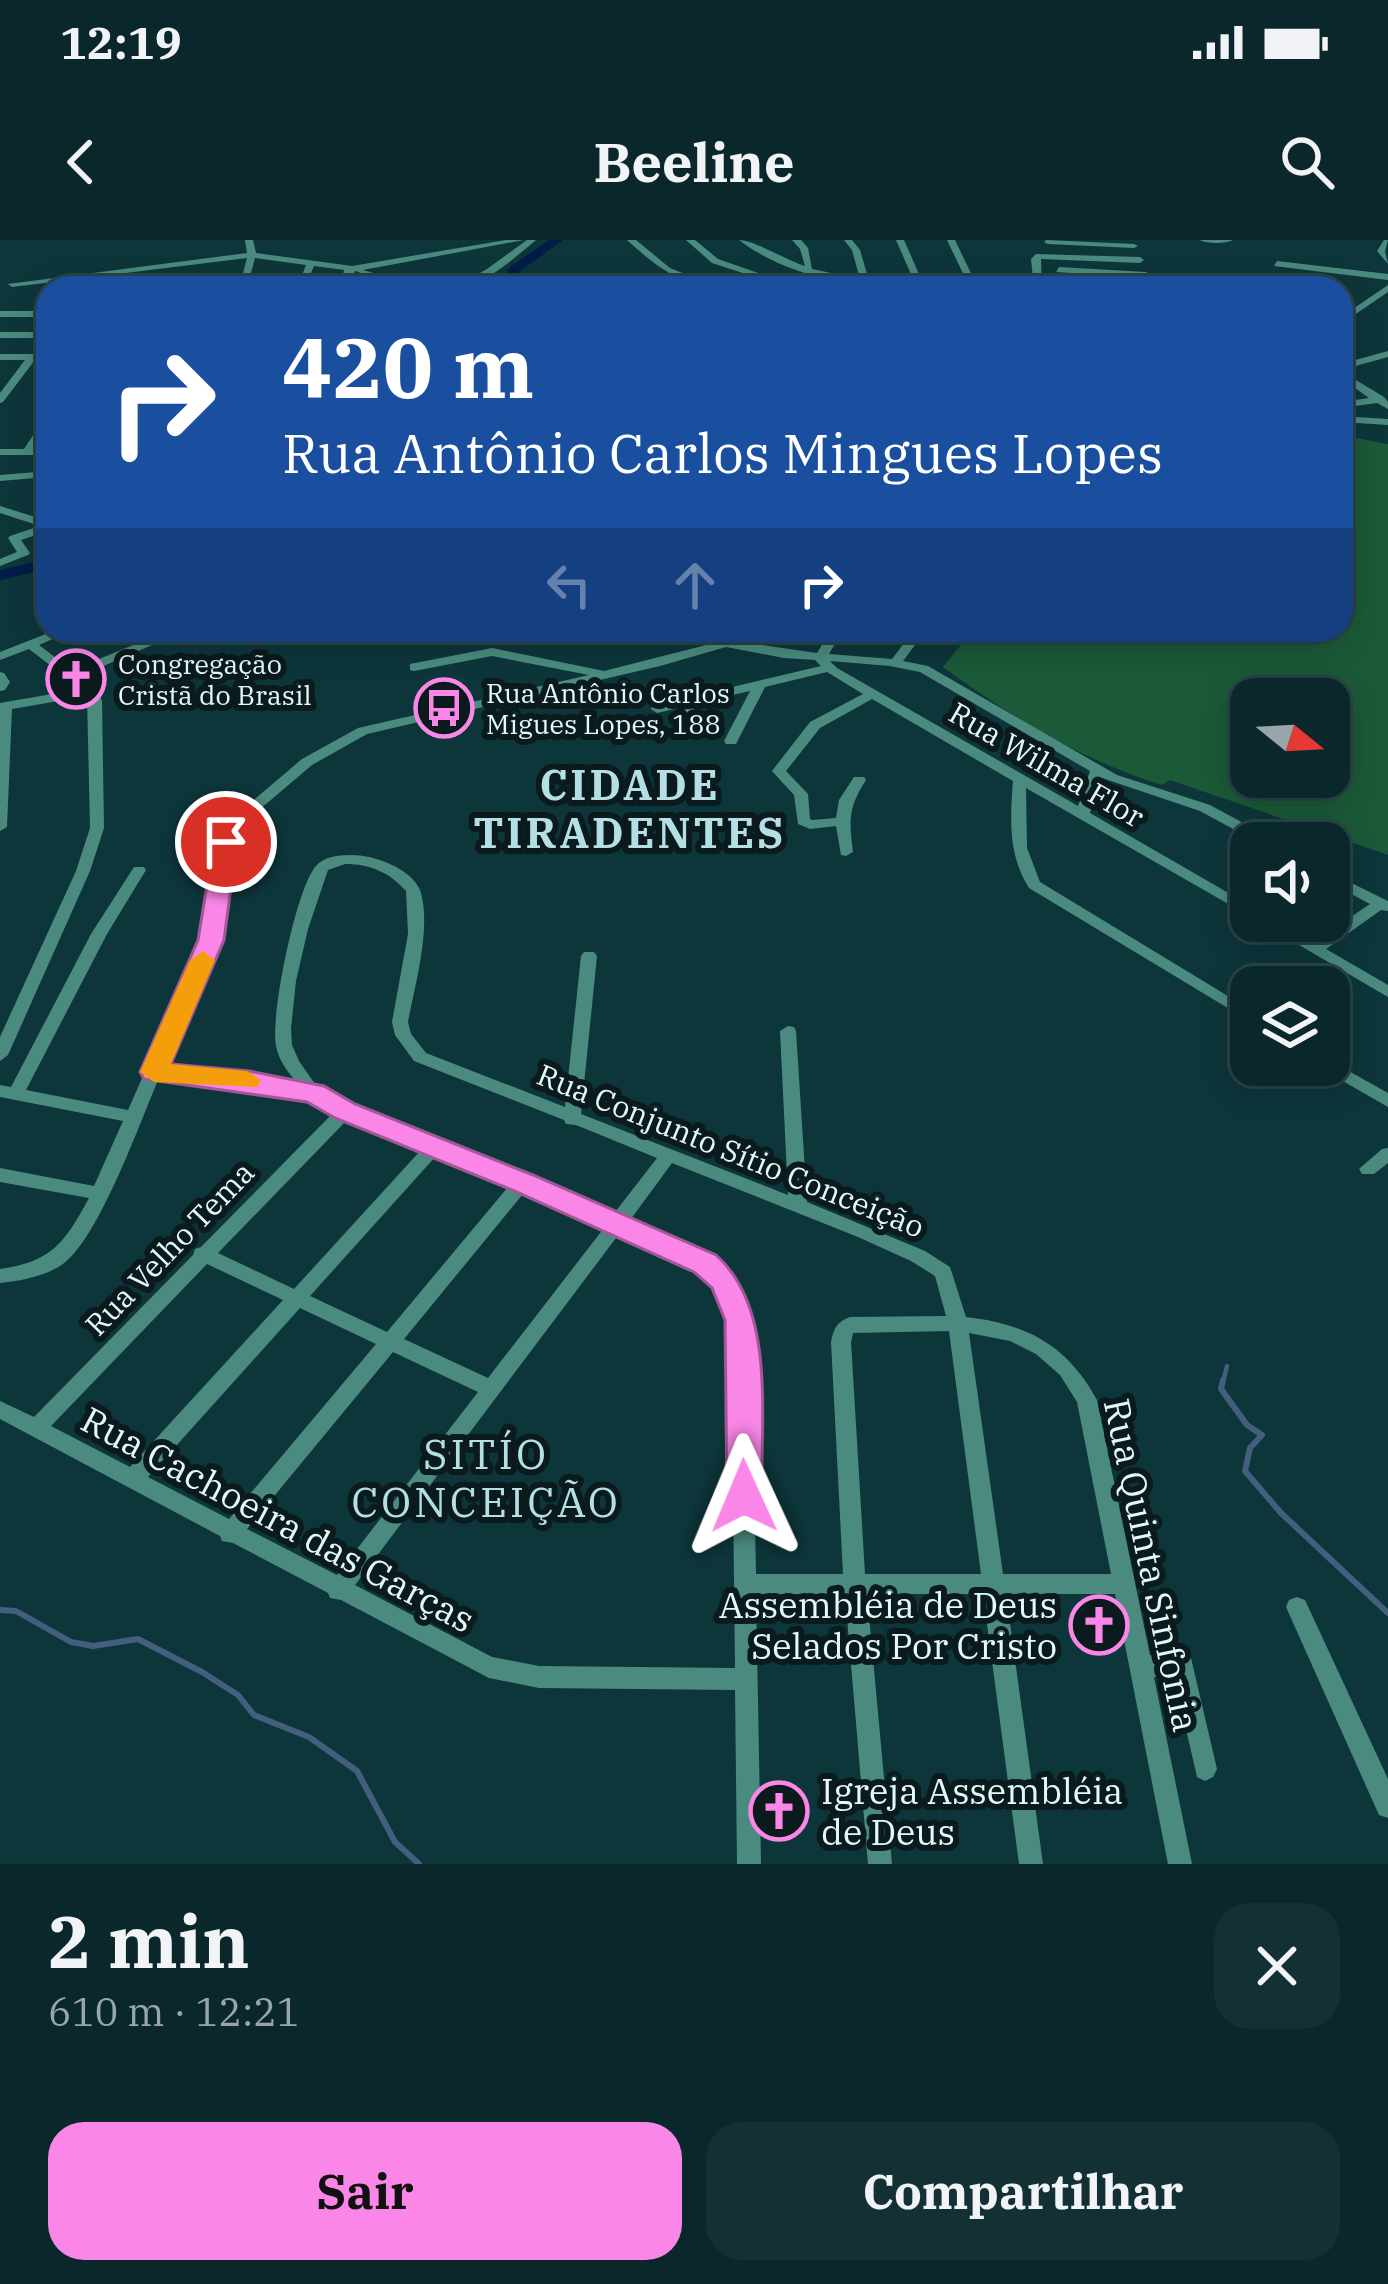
<!DOCTYPE html>
<html lang="pt">
<head>
<meta charset="utf-8">
<style>
  body { margin:0; font-family:"IBM Plex Serif",serif; background:#133034; color:#f1f3f6; height:100vh; display:flex; flex-direction:column; font-size:45px; white-space:nowrap }
  * { box-sizing:border-box; margin:0 }
  p { font-size:39px; color:#99a6a9 }
  .icon { flex:none; width:66px; height:66px; fill:none; stroke:currentColor; stroke-width:2; stroke-linecap:round; stroke-linejoin:round }
  .map { position:relative; height:1624px; overflow:hidden }
  .drawer { display:flex; flex-direction:column; background:#0a282c; flex:1 }
  .drawer>* { flex:none }
  .hud { position:absolute; left:36px; top:36px; width:1317px; height:366px; border-radius:36px; box-shadow:0 6px 30px #0003,0 0 0 3px #2a4448; background:#1a4fa0; color:#fff; overflow:hidden }
  .needle { width:78px; rotate:108deg }
  .fabs { position:absolute; left:1230px; top:438px; display:grid; gap:24px }
  .fabs a { display:grid; place-items:center; width:120px; height:120px; border-radius:24px; background:#0a282c; box-shadow:0 6px 30px #0003,0 0 0 3px #2a4448; font-size:60px }
  .pin { position:absolute; display:grid; place-items:center; width:102px; height:102px; color:#fff; margin:-51px; border:6px solid #fff; border-radius:50%; box-shadow:0 3px 12px #0007 }
  .me { position:absolute; width:132px; margin:-66px; rotate:359deg; stroke-linejoin:round; filter:drop-shadow(0 0 9px #0008) }
  .turn { display:flex; align-items:center; gap:42px; height:252px; padding:0 48px; font-size:54px }
  .turn .icon { width:156px; height:156px; stroke-width:2.5 }
  .turn b { display:block; font-size:84px; line-height:102px }
  .lanes { display:flex; align-items:center; height:114px; padding:0 48px; background:#0003; justify-content:center; gap:60px; direction:ltr }
  .lanes .off { opacity:.35 }
  .round { display:grid; place-items:center; flex:none; width:126px; height:126px; border-radius:36px; background:#133034 }
  .overview { display:flex; align-items:center; justify-content:space-between; height:204px; padding:0 48px }
  h1 { font-size:72px; font-weight:700; line-height:90px }
  .button { display:flex; gap:24px; margin-top:auto; padding:24px 48px }
  .button a { flex:1; height:138px; border-radius:36px; background:#fa87e7; color:#111; font-size:48px; font-weight:700; line-height:138px; text-align:center }
  .button a+a { background:#133034; color:#f1f3f6 }
  .status { display:flex; justify-content:space-between; align-items:center; height:84px; padding:0 60px; background:#0a282c; direction:ltr }
  .status svg { height:33px; fill:currentColor }
  header { display:flex; justify-content:space-between; align-items:center; height:156px; padding:0 48px; background:#0a282c; font-size:54px; font-weight:700 }
  .map>svg:first-child { display:block }
  .green { fill:#1b5a38; fill-rule:evenodd }
  .lines { fill:none; stroke-linecap:round; stroke-linejoin:round }
  .stream-far1 { stroke:#445e7e; stroke-width:4.5 }
  .stream { stroke:#445e7e; stroke-width:6 }
  .river { fill:#001c49; fill-rule:evenodd }
  .minor { fill:#4b8b7f; fill-rule:evenodd }
  .route { fill:#fa87e7; stroke:#a25896; stroke-width:3 }
  .slow { fill:#f59e0b }
  .labels { text-anchor:middle; dominant-baseline:central; stroke-width:12; stroke-linejoin:round; paint-order:stroke }
  .far-poi-label { font-size:27px; fill:#e3f8fb; stroke:#0a1a1d; text-anchor:start }
  .street-label { font-size:30px; fill:#e3f8fb; stroke:#0a1a1d }
  .near-street-label { font-size:36px; fill:#e3f8fb; stroke:#0a1a1d }
  .near-poi-label { font-size:36px; fill:#e3f8fb; stroke:#0a1a1d; text-anchor:end }
  .district-label { font-size:42px; font-weight:bold; letter-spacing:3px; fill:#b4dfe4; stroke:#0a1a1d }
  .near-quarter-label { font-size:42px; letter-spacing:3px; fill:#b4dfe4; stroke:#0a1a1d }
</style>
</head>
<body>
<div class="status"><b>12:19</b><svg viewBox="0 0 49 12"><path d="M0 12V9h3v3zM5 12V6h3v6zM10 12V3h3v9zM15 12V0h3v12zM26 1h20v11H26zM47 4h2v5h-2z"/></svg></div>
<header><svg class="icon" aria-label="back" viewBox="0 0 24 24"><path d="M15 5l-7 7 7 7"/></svg>Beeline<svg class="icon" aria-label="search" viewBox="0 0 24 24"><circle cx="10" cy="10" r="6"/><path d="M15 15l6 6"/></svg></header>
<div class="map">
<svg width="1388" height="1624" viewBox="0 0 1388 1624">
  <rect width="100%" height="100%" fill="#0d363b"/>
  <path class="green" d="M1341,195l47,9v411l-218,-75 -8,5c-81,-25 -151,-68 -219,-118l30,-37h368zM1251,459h78v78h-78z"/>
  <g class="lines">
    <path class="stream-far1" d="M1223,1143l4,-17"/>
    <g class="stream">
      <path d="M1223,1140l-2,9 26,36 15,10 -12,13 -5,23 36,42 107,100"/>
      <path d="M0,1370l16,1 55,31 22,4 45,-7 64,33 36,23 16,20 55,22 48,34 38,71 24,22"/>
    </g>
    <g class="river">
      <path d="M549,0h14l-44,32 -10,16h-12l13,-21z"/>
      <path d="M48,319v10l-48,11v-10z"/>
    </g>
    <g class="minor">
      <path d="M245,0h8l3,13 96,13 154,-26h18l-161,30 61,18h-14l-55,-17 -7,17h-8l4,-18 -30,-4 -9,22h-8l9,-23 -51,-7 -8,30h-8l8,-30 -235,29 -4,-3 239,-31z"/>
      <path d="M527,0h9c-22,18 -53,48 -83,48l34,-19z"/>
      <path d="M627,0h9l34,28 50,20c-37,0 -67,-24 -93,-48z"/>
      <path d="M686,0h9l23,19 84,29h-13l-77,-25z"/>
      <path d="M739,0c17,1 47,20 66,26l-5,-17 -8,-9h9l7,8 4,21 48,10 -8,-29 -8,-10h8l8,10 9,31 32,7c-53,0 -119,-15 -162,-48z"/>
      <path d="M896,0h8l21,48h-8z"/>
      <path d="M947,0h8l23,48h-8z"/>
      <path d="M1046,0l88,4 4,2 -4,2 -86,-4 -4,-2z"/>
      <path d="M1200,0h33c-7,4 -26,4 -33,0z"/>
      <path d="M1384,0h4l-3,11 3,13 -11,-13z"/>
      <path d="M1036,14l104,3 4,3 -4,3 -99,-4 1,29h-8l-3,-29z"/>
      <path d="M1277,21l111,13v6l-114,-14z"/>
      <path d="M1059,27l87,5 4,3 -4,3 -90,-6z"/>
      <path d="M581,41h6l2,7h-8z"/>
      <path d="M1388,45v7l-47,32v-7z"/>
      <rect x="0" y="71" width="48" height="6"/>
      <rect x="0" y="92" width="48" height="6"/>
      <path d="M1388,111v6l-47,13v-6z"/>
      <path d="M0,114h48v6h-13l-32,42 -3,1v-10l25,-33h-25z"/>
      <path d="M1341,131l43,26 4,5v7l-11,-6 -36,5v-6l28,-4 -28,-20z"/>
      <path d="M1341,176l47,3v6l-47,-3z"/>
      <path d="M48,178v10l-14,21h14v6h-48v-6h24l20,-30z"/>
      <path d="M48,231v6l-48,4v-6z"/>
      <path d="M0,266l48,15v10l-27,9 9,13 -2,2 -28,11v-7l17,-7 -9,-14 2,-2 30,-10 -40,-13z"/>
      <path d="M56,390h17l-34,15 33,25 98,-40h17l-107,46 17,12 5,13 2,127 -14,43 -82,184 -8,6v-24l76,-166 14,-43 -3,-132 -75,13 -5,118 -7,4v-128l81,-14 -52,-40 -29,11v-8z"/>
      <path d="M645,390h26l51,9 15,-9h14l-16,11 82,12 14,-23h12l-14,24 63,5 22,-29h12l-23,31 25,5 189,109 93,30 65,35 2,3h-18l-59,-32 -98,-33 -12,35 161,93v11l-225,-129 1,60 13,34 211,128v12l-222,-134c-21,-33 -19,-69 -16,-107l-141,-82 -52,29 -34,43 22,23 2,25 2,1 24,-2 3,-18 15,-23h10l2,3c-18,28 -17,40 -13,72l-7,4 -5,-1 -5,-29 -26,3 -12,-5 -4,-29 -22,-24 38,-49 53,-28 -36,-22 -62,15 -29,57h-10l-2,-3 26,-50 -49,11 -15,34h-10l-2,-3 13,-27 -30,7 -6,-4 1,-3 169,-40 -6,-6 -31,-2 -58,-11 -66,19 -293,68 -55,31 -72,61 -8,16 -13,98 -55,127 88,9 48,10c-10,-11 -21,-24 -24,-40 -6,-29 20,-158 40,-180 11,-13 38,-12 53,-9 18,4 46,16 52,36 10,37 -6,91 -13,129l3,12 15,19 139,54 16,-151 3,-4h10l3,4 -16,158 207,81 -8,-164 8,-5 6,1 2,4 11,171 118,49 25,16 16,50c61,7 101,28 131,83l53,255h33l8,3 26,111 -4,8 -8,4 -8,-4 -23,-100h-20l38,187h-24l-53,-270h-109l37,270h-24l-36,-270h-116l25,270h-24l-23,-270h-89l5,270h-24l-2,-174 -196,-2 -50,-10 -148,-78 -11,-2 -2,-5 -95,-50 -11,-2 -2,-5 -220,-117v-18l34,16 159,-162 2,-6 6,-2 132,-134 -57,-21 -117,-14c-19,44 -60,160 -96,186 -17,12 -42,17 -63,19v-14c52,-7 65,-27 89,-71l-89,-16v-14l94,18 29,-65 -123,-24v-12l11,2 80,-153 43,-67h10l2,3 -39,64 -81,156 102,20 75,-170 15,-98 11,-21 73,-62 56,-31 231,-53 -97,-19 -78,15 -4,-1v-6l82,-16 112,23 106,-27 -59,-10zM830,421l60,5 30,6 170,99 -12,35 -241,-138zM345,624c25,0 44,8 61,27l2,43 -16,88 3,13 19,26 150,59 2,4 10,1 81,33 -45,58 -80,-34 -3,-5h-11l-196,-83 -23,-33 -7,-16 -1,-17 5,-47 12,-52 20,-59zM348,879l73,31 -127,139 -76,-36zM436,916l72,31 -121,145 -77,-36zM672,923l186,74 53,24 24,15 11,40 -96,1c-14,5 -16,12 -19,25l12,232h-87l-5,-254 -20,-44 -19,-18 -84,-35zM523,954l81,34 -116,150 -84,-39zM619,994l79,34 18,17 15,35 4,348 -196,-2 -47,-9 -137,-72zM207,1024l76,36 -153,167 -79,-41zM300,1068l76,36 -147,175 -81,-42zM949,1091l32,243h-116l-14,-232 2,-9zM969,1093l41,8 26,13 24,21 17,27 34,172h-108zM393,1112l85,40 -141,183 -90,-46z"/>
      <path d="M0,432l4,1 6,9 -5,8 -5,1z"/>
      <path d="M1329,632l59,29v10l-7,-1 -55,39 62,36v12l-130,-76h19l37,21 56,-38 -41,-22z"/>
      <path d="M1329,820l59,33v14l-66,-38 -2,-4h9z"/>
      <path d="M1388,908v15l-14,11h-12l-3,-5 23,-20z"/>
      <path d="M1297,1357l8,3 83,179v39l-9,-3 -93,-208 3,-7z"/>
    </g>
  </g>
  <path class="route" d="M226,595l11,7 -13,98 -53,124 78,7 75,15 31,18 178,71 183,80c61,54 44,165 46,241l-5,11 -13,4 -12,-4 -5,-11 -2,-176 -13,-32 -18,-16 -182,-82 -177,-72 -28,-16 -163,-23 -4,-7 58,-132 16,-98z"/>
  <path class="slow" d="M203,711l12,9 -44,104 76,7 14,9 -4,7 -103,-5 -14,-10 50,-112z"/>
  <defs>
    <g id="church-ring" transform="scale(3)"><circle r="9.5" fill="#0a1a1d" stroke="#fa87e7" stroke-width="1.5"/><path d="M-1.2-6h2.4v3.5h3.3v2.4h-3.3V6h-2.4V-.1h-3.3v-2.4h3.3Z" fill="#fa87e7"/></g>
    <g id="bus-ring" transform="scale(3)"><circle r="9.5" fill="#0a1a1d" stroke="#fa87e7" stroke-width="1.5"/><path d="M-5-6H5V4H4V6H2V4H-2V6H-4V4H-5ZM-3.5-4V0h7V-4ZM-3.5 1.2v1.5H-2V1.2ZM2 1.2v1.5H3.5V1.2Z" fill="#fa87e7"/></g>
  </defs>
  <g fill-rule="evenodd">
    <use href="#church-ring" x="76" y="439"/>
    <use href="#bus-ring" x="444" y="468"/>
    <use href="#church-ring" x="1099" y="1385"/>
    <use href="#church-ring" x="779" y="1571"/>
  </g>
  <g class="labels">
    <g class="far-poi-label">
      <text x="118" y="423">Congregação<tspan x="118" dy="31">Cristã do Brasil</tspan></text>
      <text x="486" y="452">Rua Antônio Carlos<tspan x="486" dy="31">Migues Lopes, 188</tspan></text>
    </g>
    <g class="street-label">
      <text transform="translate(1047 524) rotate(30)">Rua Wilma Flor</text>
      <text transform="translate(731 910) rotate(22)">Rua Conjunto Sítio Conceição</text>
      <text transform="translate(169 1008) rotate(-46)">Rua Velho Tema</text>
    </g>
    <g class="near-street-label">
      <text transform="translate(278 1279) rotate(28)">Rua Cachoeira das Garças</text>
      <text transform="translate(1152 1325) rotate(78)">Rua Quinta Sinfonia</text>
    </g>
    <g class="near-poi-label">
      <text x="1057" y="1364">Assembléia de Deus<tspan x="1057" dy="41">Selados Por Cristo</tspan></text>
      <text x="821" y="1550" text-anchor="start">Igreja Assembléia<tspan x="821" dy="41">de Deus</tspan></text>
    </g>
    <g class="district-label">
      <text x="630" y="544">CIDADE<tspan x="630" dy="48">TIRADENTES</tspan></text>
    </g>
    <g class="near-quarter-label">
      <text x="486" y="1213">SITÍO<tspan x="486" dy="48">CONCEIÇÃO</tspan></text>
    </g>
  </g>
</svg>
<div class="fabs">
<a><svg class="needle" viewBox="-14 -14 28 28"><path d="M0-13l5 13h-10z" fill="#e53935"/><path d="M0 13l5-13h-10z" fill="#99a6a9"/></svg></a>
<a><svg class="icon" aria-label="sound" viewBox="0 0 24 24"><path d="M4 9h4l5-4v14l-5-4H4zM17 9q2 3 0 6"/></svg></a>
<a><svg class="icon" aria-label="layers" viewBox="0 0 24 24"><path d="M12 4l9 5-9 5-9-5zM3 14l9 5 9-5"/></svg></a>
</div>
<div class="pin" style="left:226px;top:602px;background:#d93025"><svg class="icon" aria-label="arrive" viewBox="0 0 24 24"><path d="M6 21V4h12l-3 4 3 4H6"/></svg></div>
<svg class="me" style="left:744px;top:1256px" viewBox="-20 -20 40 40"><path d="M0-17L14 15 0 8-14 15z" fill="#fa87e7" stroke="#fff" stroke-width="4"/></svg>
<div class="hud">
<div class="turn"><svg class="icon" aria-label="right" viewBox="0 0 24 24"><path d="M7 20v-9h11M14 6l5 5-5 5"/></svg><div><b>420 m</b>Rua Antônio Carlos Mingues Lopes</div></div>
<div class="lanes"><svg class="icon off" aria-label="left" viewBox="0 0 24 24"><path d="M17 20v-9H6M10 6l-5 5 5 5"/></svg><svg class="icon off" aria-label="ahead" viewBox="0 0 24 24"><path d="M12 20V5M6 11l6-6 6 6"/></svg><svg class="icon" aria-label="right" viewBox="0 0 24 24"><path d="M7 20v-9h11M14 6l5 5-5 5"/></svg></div>
</div>
</div>
<section class="drawer">
<div class="overview"><div><h1>2 min</h1><p>610 m · 12:21</p></div><a class="round"><svg class="icon" aria-label="close" viewBox="0 0 24 24"><path d="M6 6l12 12M18 6L6 18"/></svg></a></div>
<div class="button"><a>Sair</a><a>Compartilhar</a></div>
</section>
</body>
</html>
